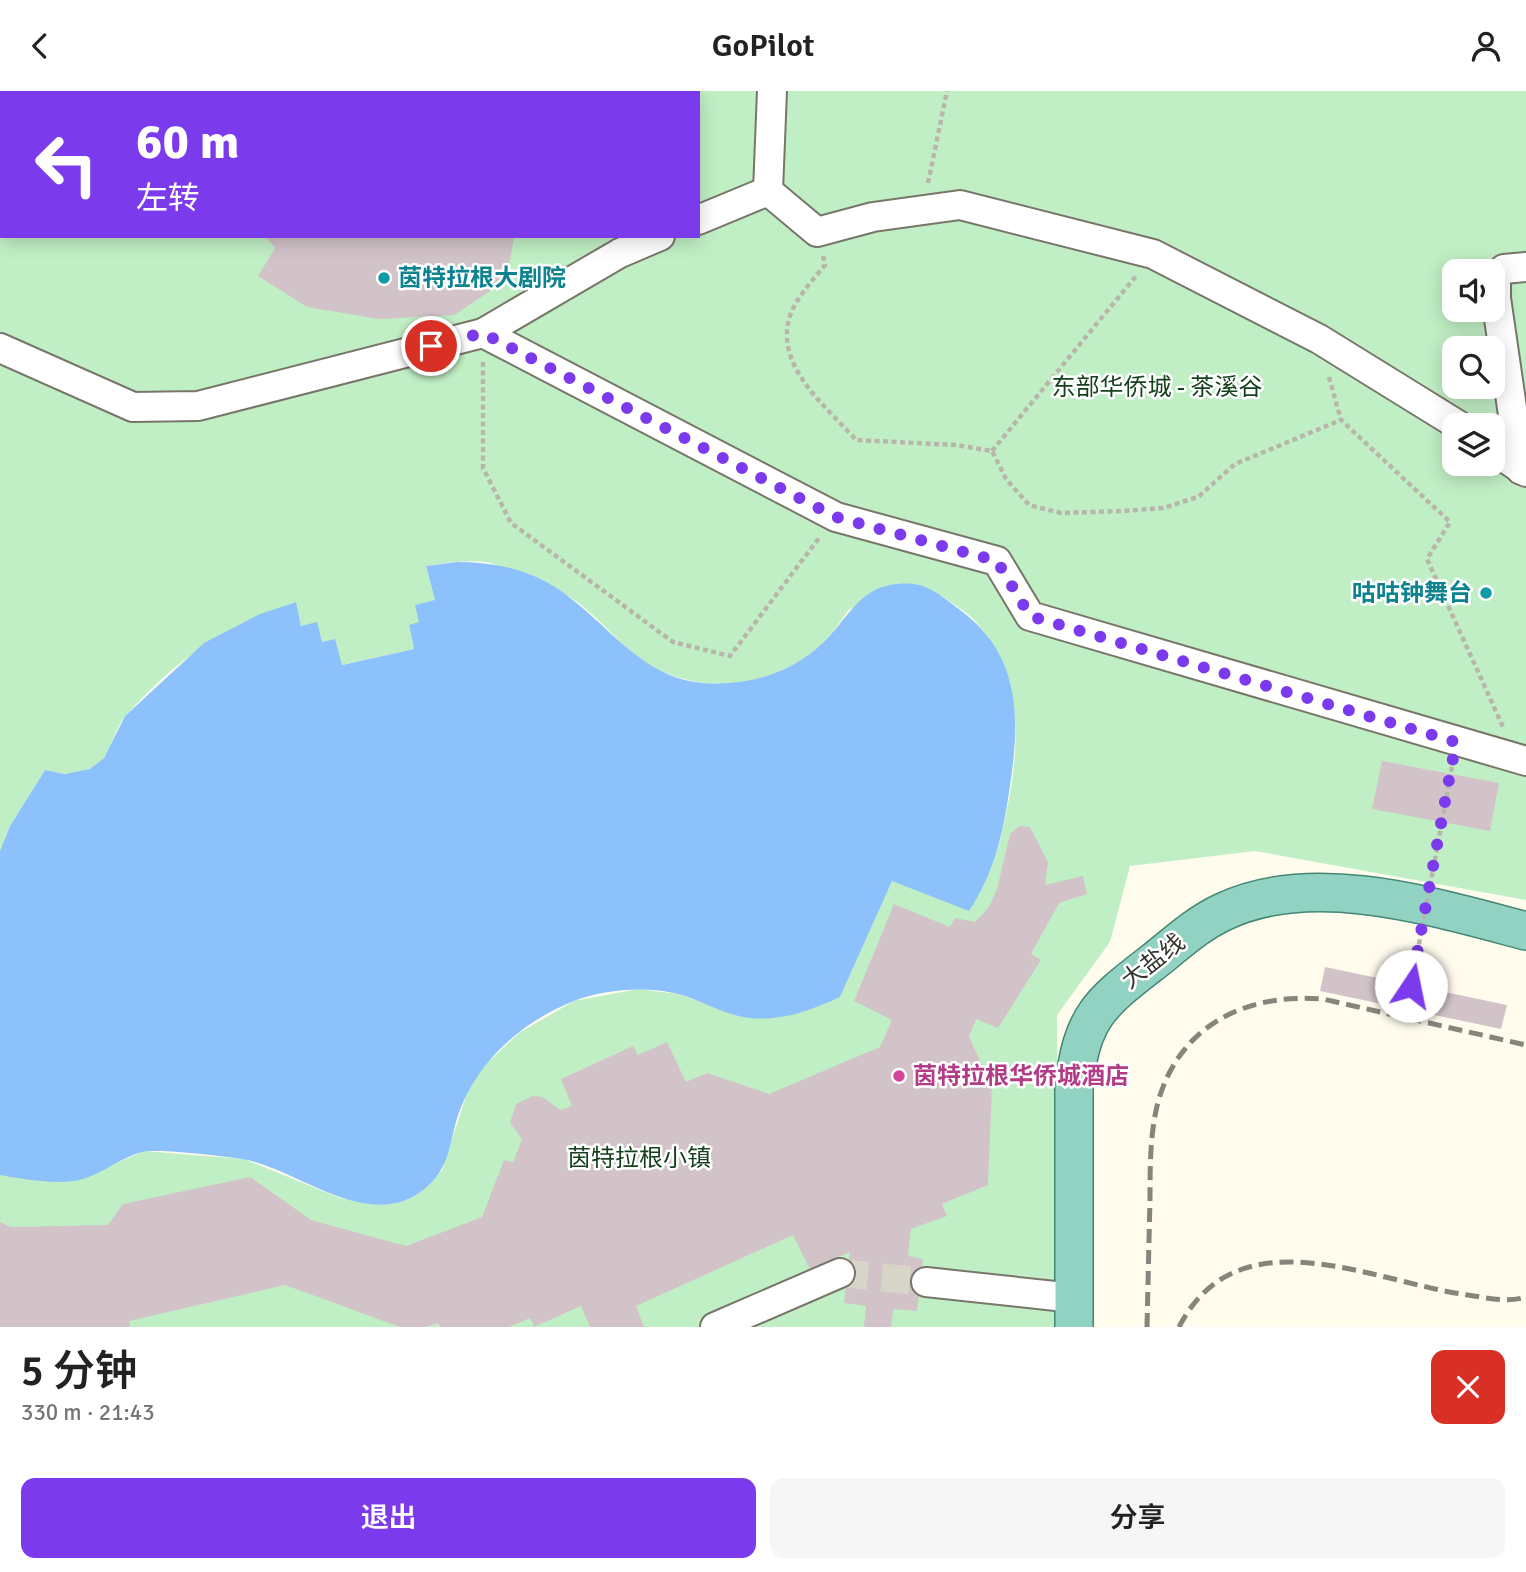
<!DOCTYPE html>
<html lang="zh">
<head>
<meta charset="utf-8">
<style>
  body { margin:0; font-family:Signika,"Noto Sans SC",sans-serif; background:#f6f6f6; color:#222; height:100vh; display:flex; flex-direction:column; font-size:26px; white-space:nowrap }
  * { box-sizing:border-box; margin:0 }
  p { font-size:23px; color:#767676 }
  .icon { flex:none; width:38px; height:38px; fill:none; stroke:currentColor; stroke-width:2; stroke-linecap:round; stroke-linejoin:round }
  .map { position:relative; height:1236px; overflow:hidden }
  .side { display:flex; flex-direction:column; background:#fff; flex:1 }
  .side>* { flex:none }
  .top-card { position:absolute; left:0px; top:0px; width:700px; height:147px; box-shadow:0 4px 18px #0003; background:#7c3aed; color:#fff; overflow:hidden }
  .tools { position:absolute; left:1442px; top:168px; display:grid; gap:14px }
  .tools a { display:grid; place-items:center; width:63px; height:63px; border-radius:14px; background:#fff; box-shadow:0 4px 18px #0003; font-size:35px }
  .pin { position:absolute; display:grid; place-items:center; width:60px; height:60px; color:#fff; margin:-30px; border:4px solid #fff; border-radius:50%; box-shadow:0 2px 7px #0007 }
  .me { position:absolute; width:77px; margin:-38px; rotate:11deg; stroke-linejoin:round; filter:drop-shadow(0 0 5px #0008) }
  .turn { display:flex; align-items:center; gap:24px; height:147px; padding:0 21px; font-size:32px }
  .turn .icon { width:91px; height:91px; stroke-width:2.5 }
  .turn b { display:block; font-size:49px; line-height:60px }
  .round { display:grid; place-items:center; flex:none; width:74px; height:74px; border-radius:14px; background:#f6f6f6 }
  .head { display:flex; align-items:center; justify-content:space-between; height:119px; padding:0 21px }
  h1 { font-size:42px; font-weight:600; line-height:52px }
  .action { display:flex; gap:14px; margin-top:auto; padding:14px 21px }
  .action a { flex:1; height:80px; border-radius:14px; background:#7c3aed; color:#fff; font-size:28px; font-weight:600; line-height:80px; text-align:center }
  .action a+a { background:#f6f6f6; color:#222 }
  header { display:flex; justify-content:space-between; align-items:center; height:91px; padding:0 21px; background:#fff; font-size:32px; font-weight:600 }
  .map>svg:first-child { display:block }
  .green { fill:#c1efc5; fill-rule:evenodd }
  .water { fill:#8cc1fc }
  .building { fill:#d2c3c9 }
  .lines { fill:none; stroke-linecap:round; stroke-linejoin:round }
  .minor-tunnel { stroke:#d7d4c8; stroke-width:28; stroke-dasharray:28 14; stroke-linecap:butt }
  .minor-casing { stroke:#787669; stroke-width:32 }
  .major-casing { stroke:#438774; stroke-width:40 }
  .path { stroke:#b8b6aa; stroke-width:4.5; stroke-dasharray:5 3.5; stroke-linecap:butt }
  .minor { stroke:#fff; stroke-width:28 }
  .major { stroke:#92d2c2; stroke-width:37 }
  .rail { stroke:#86847b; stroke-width:5; stroke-dasharray:14 7; stroke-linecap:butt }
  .path-bridge { stroke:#b8b6aa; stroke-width:4.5; stroke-dasharray:5 3.5; stroke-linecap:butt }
  .route { stroke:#7c3aed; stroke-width:12; stroke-dasharray:0 21.6 }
  .culture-dot { fill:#0f9aa8; stroke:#fff; stroke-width:2.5 }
  .hotel-dot { fill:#d1479c; stroke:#fff; stroke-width:2.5 }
  .labels { text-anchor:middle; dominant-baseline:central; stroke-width:5; stroke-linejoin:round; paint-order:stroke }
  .culture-label { font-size:24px; font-weight:bold; fill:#0d838f; stroke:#fff; text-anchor:start }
  .park-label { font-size:24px; fill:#15411d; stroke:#fff }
  .street-label { font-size:24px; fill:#35342e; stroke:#fff }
  .hotel-label { font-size:24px; font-weight:bold; fill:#b23c85; stroke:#fff; text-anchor:start }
</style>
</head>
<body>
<header><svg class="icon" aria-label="back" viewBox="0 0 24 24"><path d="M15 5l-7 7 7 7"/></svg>GoPilot<svg class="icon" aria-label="person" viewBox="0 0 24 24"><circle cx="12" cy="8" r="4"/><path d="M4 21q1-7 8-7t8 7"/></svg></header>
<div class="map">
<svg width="1526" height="1236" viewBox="0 0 1526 1236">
  <rect width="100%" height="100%" fill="#fffcee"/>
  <path class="green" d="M0,0h1526v809l-271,-49 -125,15 -20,76 -53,73 1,312h-1058v-152l75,6 69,-30 100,8 96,39 39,6 17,-2 33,-17 13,-15 25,-77 13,-23 39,-37 55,-32 64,-12 40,5 33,12 129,-9 52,-117 106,-32c19,-75 35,-162 -22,-226 -9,-10 -23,-18 -34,-26l-93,13c-10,15 -20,29 -34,41 -47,40 -123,46 -174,9 -24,-17 -43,-43 -68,-60 -12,-8 -75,-36 -88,-37 -20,-2 -40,1 -59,4l9,34 -16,23 -10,3 5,23 -73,16 -6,-25 -13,2 -21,-16 -6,-24c-74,26 -115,55 -168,112 -14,15 -14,38 -30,51 -15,11 -34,10 -52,5l-35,56 -10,25zM2,2h696v143h-696zM1454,180h39v39h-39zM1454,257h39v39h-39zM1454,334h39v39h-39z"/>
  <path class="water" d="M457,471c43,0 83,10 117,39 38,30 71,74 121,81 42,6 87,-5 120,-32 36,-29 42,-71 99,-66 17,2 33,16 46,26 63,46 60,113 49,182 -6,43 -16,83 -40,119l-77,-30 -52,116c-30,14 -63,26 -97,20 -22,-4 -43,-17 -65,-23 -33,-8 -72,-5 -104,7 -54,21 -102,65 -118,121 -6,22 -8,45 -26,62 -57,55 -131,-16 -188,-25 -18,-3 -85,-11 -100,-7 -23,6 -45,26 -68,29 -23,3 -51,-2 -74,-6v-324l10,-25 35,-56 20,4 25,-5 14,-11 21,-42 79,-73 56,-29 36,-12 5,24 16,-4 5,20 13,-3 7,26 72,-16 -5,-24 10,-3 -4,-17 20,-5 -9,-34z"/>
  <g class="building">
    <path d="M265,145h249l-7,44 -53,35 -75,4 -72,-12 -49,-31 17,-28z"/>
    <path d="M1382,670l117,22 -9,48 -118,-22z"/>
    <path d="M1020,735l10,1 18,35 -3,23 38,-9 4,18 -28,9 -28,51 10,6 -43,68 -22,-9 -7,18 23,49 -4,99 -46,19 5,12 -36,13 -3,27 15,3 -6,52 -24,-2 -2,18h-27l2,-21 -22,-3 6,-51 -40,17 -17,-34 -157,71 8,21h-54l-9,-21 -47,21 -4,-9 -21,9h-69l-2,-4 -12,4h-26l-115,-42 -156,36 1,6h-130v-105l11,5 97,-2 15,-21 127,-27 61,43 95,26 76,-29 22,-57 9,2 9,-23 -12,-16 6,-19 17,-8 10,1 17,13 12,-4 -11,-27 72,-33 5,9 29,-13 19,40 21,-9 62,21 111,-47 12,-27 -38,-19 40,-97 56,23 5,-9 20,4 14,-15 8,-18 13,-55z"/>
    <path d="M1325,876l182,38 -6,24 -181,-38z"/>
  </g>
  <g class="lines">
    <path class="minor-tunnel" d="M840,1182l86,9"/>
    <g class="minor-casing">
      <g id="minor">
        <path d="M768,100l49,41 56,-15 87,-12 193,49 166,85 139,86"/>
        <path d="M768,100l4,-100"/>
        <path d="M698,129l70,-29"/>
        <path d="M483,242l353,184 161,44 33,55 496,145"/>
        <path d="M0,257l133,59 65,-1 285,-73 137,-80 40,-17"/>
        <path d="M1493,359l33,22"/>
        <path d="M1521,379l-25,-172v-21l8,-8 22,-2"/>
        <path d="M926,1191l148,16"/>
        <path d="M715,1236l125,-54"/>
      </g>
    </g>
    <g class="major-casing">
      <path id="major" d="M1074,1236v-241c8,-70 26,-83 79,-124 23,-18 44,-38 70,-50 89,-43 212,-5 303,19"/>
    </g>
    <g class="path">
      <path d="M928,92l19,-92"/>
      <path d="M823,165l2,9c-12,15 -31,35 -36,54 -13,49 38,88 67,121l100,5 36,6 14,28 23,26 32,8 62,-2 40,-3 35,-11 37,-33 106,-44"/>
      <path d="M483,271v106l28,55 162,119 57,14 89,-118"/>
      <path d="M1329,286l12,43 109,102 -23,37 76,168"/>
      <path d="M992,360l144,-175"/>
      <path d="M1442,731l10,-55"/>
    </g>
    <use href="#minor" class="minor"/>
    <use href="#major" class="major"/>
    <g class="rail">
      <path d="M1147,1236c1,-43 2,-86 3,-129 0,-31 0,-65 8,-96 22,-78 89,-109 165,-103l203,46"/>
      <path d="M1179,1236c59,-115 194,-45 289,-32 20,3 39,8 58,2"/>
    </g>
    <path class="path-bridge" d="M1411,895l31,-164"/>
  </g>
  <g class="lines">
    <path class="route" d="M431,255l52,-13 353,184 161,44 33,55 426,126 -45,244"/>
  </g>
  <g class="culture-dot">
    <circle cx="384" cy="187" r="7"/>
    <circle cx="1486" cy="502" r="7"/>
  </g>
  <circle class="hotel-dot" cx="899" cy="985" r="7"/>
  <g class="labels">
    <g class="culture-label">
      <text x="398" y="187">茵特拉根大剧院</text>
      <text x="1472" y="502" text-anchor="end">咕咕钟舞台</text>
    </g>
    <g class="park-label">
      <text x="1157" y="296">东部华侨城 - 茶溪谷</text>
      <text x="639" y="1067">茵特拉根小镇</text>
    </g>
    <g class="street-label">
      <text transform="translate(1153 870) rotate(-38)">大盐线</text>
    </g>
    <g class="hotel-label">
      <text x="913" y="985">茵特拉根华侨城酒店</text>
    </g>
  </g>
</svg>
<div class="tools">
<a><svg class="icon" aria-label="sound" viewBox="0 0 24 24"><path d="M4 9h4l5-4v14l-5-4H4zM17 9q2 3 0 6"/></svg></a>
<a><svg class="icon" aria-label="search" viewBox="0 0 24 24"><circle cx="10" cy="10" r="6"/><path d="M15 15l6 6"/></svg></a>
<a><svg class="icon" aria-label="layers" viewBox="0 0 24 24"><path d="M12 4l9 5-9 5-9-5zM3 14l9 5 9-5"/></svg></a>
</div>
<div class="pin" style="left:431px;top:255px;background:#d93025"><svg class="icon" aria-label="arrive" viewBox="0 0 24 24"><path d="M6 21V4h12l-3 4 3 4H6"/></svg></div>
<svg class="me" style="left:1411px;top:895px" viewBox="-20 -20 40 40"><circle r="19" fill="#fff"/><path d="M0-13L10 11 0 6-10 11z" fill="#7c3aed"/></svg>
<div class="top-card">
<div class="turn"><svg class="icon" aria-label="left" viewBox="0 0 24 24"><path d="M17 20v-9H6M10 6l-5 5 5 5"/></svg><div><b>60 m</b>左转</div></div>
</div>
</div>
<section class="side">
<div class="head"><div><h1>5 分钟</h1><p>330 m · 21:43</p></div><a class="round" style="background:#d93025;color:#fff"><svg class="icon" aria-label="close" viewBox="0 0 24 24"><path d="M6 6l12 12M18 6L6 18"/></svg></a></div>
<div class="action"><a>退出</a><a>分享</a></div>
</section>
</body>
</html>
